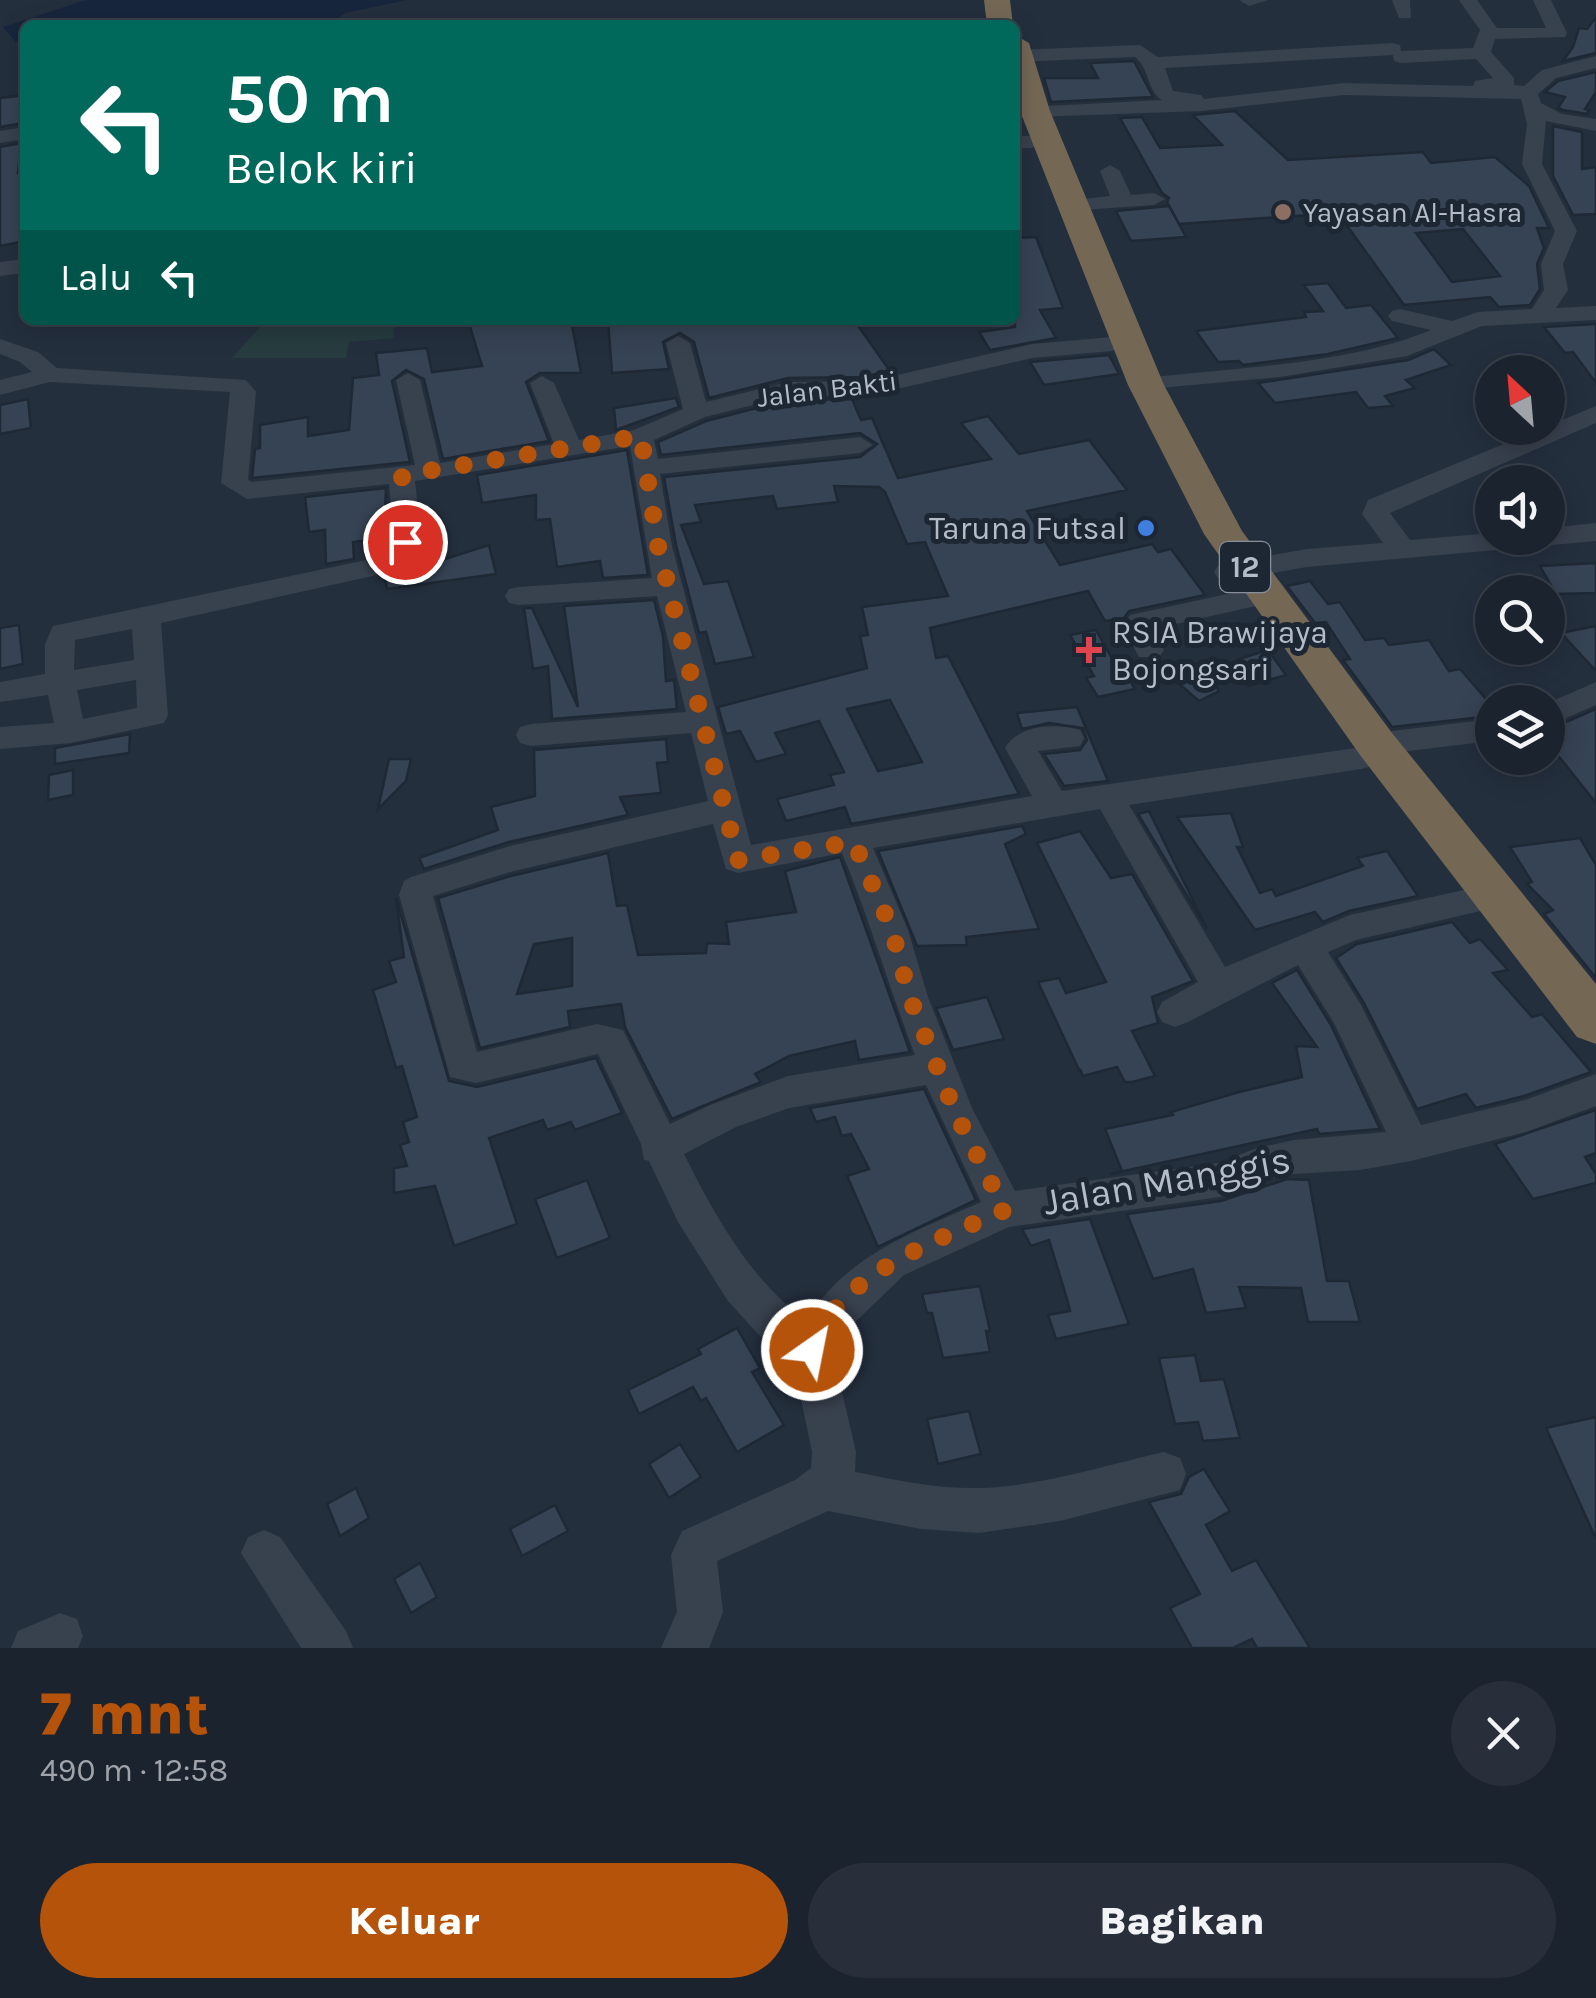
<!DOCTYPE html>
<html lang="id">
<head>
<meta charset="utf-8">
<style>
  body { margin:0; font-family:Karla,sans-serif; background:#282f3a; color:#f1f3f6; height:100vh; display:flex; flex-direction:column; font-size:38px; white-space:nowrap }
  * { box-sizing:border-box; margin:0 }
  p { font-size:32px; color:#a0a4aa }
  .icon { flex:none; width:55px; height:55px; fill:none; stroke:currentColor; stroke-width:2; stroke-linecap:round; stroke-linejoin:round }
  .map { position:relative; height:1648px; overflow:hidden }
  .drawer { display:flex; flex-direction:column; background:#1b232e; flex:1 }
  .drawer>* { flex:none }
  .guide { position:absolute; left:20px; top:20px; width:1000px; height:305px; border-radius:15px; box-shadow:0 5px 25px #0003,0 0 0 2px #39404a; background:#00695c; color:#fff; overflow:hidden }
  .needle { width:65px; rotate:334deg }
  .tools { position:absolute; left:1475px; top:355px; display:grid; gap:20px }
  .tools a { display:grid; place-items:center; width:90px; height:90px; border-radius:50%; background:#1b232e; box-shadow:0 5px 25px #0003,0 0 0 2px #39404a; font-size:50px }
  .pin { position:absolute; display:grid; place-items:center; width:85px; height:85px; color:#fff; margin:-42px; border:5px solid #fff; border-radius:50%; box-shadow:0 2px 10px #0007 }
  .me { position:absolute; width:110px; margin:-55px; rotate:33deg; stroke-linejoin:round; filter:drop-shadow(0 0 8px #0008) }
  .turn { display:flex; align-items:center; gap:35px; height:210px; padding:0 40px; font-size:45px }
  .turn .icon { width:130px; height:130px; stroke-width:2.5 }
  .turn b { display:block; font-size:70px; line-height:85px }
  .then { display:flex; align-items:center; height:95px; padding:0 40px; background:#0003; gap:20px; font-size:38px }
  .round { display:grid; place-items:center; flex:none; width:105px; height:105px; border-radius:52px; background:#282f3a }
  .headline { display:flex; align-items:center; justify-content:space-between; height:170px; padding:0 40px }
  h1 { font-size:60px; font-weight:800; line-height:75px; color:#b45309 }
  .primary-button { display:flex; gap:20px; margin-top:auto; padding:20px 40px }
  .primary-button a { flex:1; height:115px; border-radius:60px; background:#b45309; color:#fff; font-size:40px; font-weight:800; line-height:115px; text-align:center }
  .primary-button a+a { background:#282f3a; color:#f1f3f6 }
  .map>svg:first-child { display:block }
  .green { fill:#263c3f }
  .water { fill:#17263c }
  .building { fill:#364354; stroke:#1f2835; stroke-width:2.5; fill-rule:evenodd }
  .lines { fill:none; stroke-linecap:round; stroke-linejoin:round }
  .minor { fill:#38414e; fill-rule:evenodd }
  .highway { fill:#746855; fill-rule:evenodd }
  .route { stroke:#b45309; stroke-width:18; stroke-dasharray:0 32.4 }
  .education-dot { fill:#8d6e63; stroke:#1d2633; stroke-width:4 }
  .shop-dot { fill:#3f7fe0; stroke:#1d2633; stroke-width:4 }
  .health-dot { fill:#e0444e; stroke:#1d2633; stroke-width:4 }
  .labels { text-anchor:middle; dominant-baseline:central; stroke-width:10; stroke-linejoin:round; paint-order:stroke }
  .far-poi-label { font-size:28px; fill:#b4bcc9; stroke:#1d2633; text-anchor:start }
  .far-street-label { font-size:28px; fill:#b4bcc9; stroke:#1d2633 }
  .shield { fill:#1d2633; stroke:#878f9c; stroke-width:2.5 }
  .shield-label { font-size:30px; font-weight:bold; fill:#b4bcc9 }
  .poi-label { font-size:32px; fill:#b4bcc9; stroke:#1d2633; text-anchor:end }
  .near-street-label { font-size:38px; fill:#b4bcc9; stroke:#1d2633 }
</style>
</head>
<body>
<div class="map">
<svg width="1596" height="1648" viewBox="0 0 1596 1648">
  <rect width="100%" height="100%" fill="#242f3e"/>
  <path class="green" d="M266,320h129l-2,18 -44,4 -3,16h-114z"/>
  <path class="water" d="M86,0h321l-62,13 -17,12h-303v15l-9,2 -13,-15z"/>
  <g class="building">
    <path d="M1596,17v36l-33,8 10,-14 6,-19 8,1z"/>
    <path d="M1134,61l19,36 -102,5 -7,-24h54l-8,-15z"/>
    <path d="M1596,72v20l-11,17 4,1 -2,4 -24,-4 -5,-2 7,-11 -20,-5 13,-11z"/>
    <path d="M25,95l-2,28 -23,4v-29z"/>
    <path d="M1235,111l53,49 135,-8 8,11 64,-6 34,29 20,42h-12l7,20 -7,16 3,25 -10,16 -31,2 -9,-10 -86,8 -66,-92 -159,11 -12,-22 2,-4 -7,-5 -42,-75 22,-1 18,31 62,-3 -29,-30zM1463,229l37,47 -48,6 -36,-49z"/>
    <path d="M1553,126l29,6v37l14,-2v47l-23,1 -20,-39z"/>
    <path d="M21,143l-3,30 7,-1v69l-25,5v-99z"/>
    <path d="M1169,206l17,31 -55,4 -15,-30z"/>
    <path d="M1036,237l27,71 -23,2 16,28 -66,12 -11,-18 36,-5v-89z"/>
    <path d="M1328,283l18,25 25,-3 27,33 -70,16 -85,11 -4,-4 -21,1 -22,-31 110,-14 -2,-5 19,-1 -19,-26z"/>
    <path d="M468,320h103l10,53h-41l-14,9 23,59 -106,18 -19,-80 -18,-9 -14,11 18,81 -158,16 3,-29 5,-1v-23l48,-8v19l41,-6 4,-52 26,-3 -3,-22 51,-5 5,24 50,-6z"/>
    <path d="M608,320h246l36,51 -28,6 -74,1 -79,20 -15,-56 -14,-9 -17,9 6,27 -57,4z"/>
    <path d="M1596,324v59l-23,-31 -8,1 -21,-26z"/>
    <path d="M1434,349l17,16 -45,15 9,8 -30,8 8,10 -25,2 -12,-16 -81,11 -17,-20 150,-23z"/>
    <path d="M1109,355l10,19 -75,11 -14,-23z"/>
    <path d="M676,398l3,9 -63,23 -2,-22z"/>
    <path d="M28,399l3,29 -31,6v-29z"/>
    <path d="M852,399l9,21 11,-2 26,60 93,-19 -30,-36 27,-7 31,38 70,-14 38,50 -100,21 33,54 92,-21 6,8 13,-3 34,46 -76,16 -5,7 -19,3 -17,-30 -158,37 6,30 12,-2 71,138 -168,30 -6,-17 -59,14 -9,-22 57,-14 -4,-10 14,-3 -25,-51 -44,12 11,21 -30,8 -16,-31 -14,3 -8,-27 149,-39 -7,-32 8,-1 -6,-28 86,-11 -23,-54 -18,2 -22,-52 -6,-5 -45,-1 4,16 -61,7 -4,-13 -78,9 6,17 -20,3 23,59 24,-3 26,76 -39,7 -9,-32 -7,1 -23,-88 -12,-68 196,-20 17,-13 -17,-11 -199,22 -3,-13 48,-21 83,-21zM890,700l32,62 -44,9 -31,-62z"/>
    <path d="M627,450l21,125 -45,3 -3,-17 -43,6 -7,-48 -14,1v-25l-54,8 -5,-28z"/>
    <path d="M386,488l-2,50 -31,4 1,17 -28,5 -1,-34 -16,2 -4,-35z"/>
    <path d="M489,545l7,29 -109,15 -2,-11z"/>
    <path d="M1596,563v30l-40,1 -16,-28z"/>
    <path d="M1310,581l18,23 12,-2 25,38 19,-2 5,7 40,-5 20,31 11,-2 32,37v10l-100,11 -49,-67 7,-1 -24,-37 -11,1 -28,-37z"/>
    <path d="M654,600l9,36 3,45 8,-1 3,29 -125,10 -4,-53 -15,3 -9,-61h8l46,99 -14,-101z"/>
    <path d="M19,625l4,39 -23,5v-41z"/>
    <path d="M1596,626v45l-35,-38z"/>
    <path d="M1096,630l23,41 5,-1 11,19 -37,8 -12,-19 8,-2 -24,-41z"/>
    <path d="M1268,650l18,25 -38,11 -9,-27z"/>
    <path d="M1202,663l17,28 -20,10 -37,-32z"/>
    <path d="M1077,707l31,74 -44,5 -20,-32 36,-4 7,-10 -4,-12 -34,-5 -27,6 -5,-16z"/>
    <path d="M1596,709v94l-48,-60v-13z"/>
    <path d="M130,734l-1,19 -74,11v-16z"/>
    <path d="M666,739l2,23 -11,1 4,30 -41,4 8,18 -119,27 -85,27 -5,-11 79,-28 -7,-23 44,-11 -1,-46z"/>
    <path d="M389,759h22l-5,22 -28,28z"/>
    <path d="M73,770v25l-25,5 1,-25z"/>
    <path d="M1149,811l58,118 -69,-115z"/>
    <path d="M1231,813l12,34h-6l23,46 12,-4 4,7 87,-30 -6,-8 30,-7 31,45 -69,15 -26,11 -8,-10 -60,18 -78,-113z"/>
    <path d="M1022,826l4,8 -21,10 34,85 -73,8 1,8 -50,1 -39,-95z"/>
    <path d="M1080,831l31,47 21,-4 61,107 -41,16 6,26 -26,8 23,45 -23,6h-7l-8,-15 -34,9 -3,-7v3l-42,-90 21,-4 7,15 40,-11 -69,-139z"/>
    <path d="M1580,838l16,27v113l-52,-64 9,-4 -26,-26 5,-2 -22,-35z"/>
    <path d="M608,853l9,53 10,-1 11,50 68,-2 1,-10 22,1 -3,-22 70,-10 -11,-41 55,-14 70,195 -51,8 -4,-19 -66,15 -34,18 6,8 -89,37 -47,-92 -4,-23 -53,7 2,16 -90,21 -42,-150 73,-22zM572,938v48l-55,8 17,-50z"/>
    <path d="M396,898l53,183 28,6 119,-29 26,55 -47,17 -4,-8 -24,8 -4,-10 -54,18 28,86 -63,22 -19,-60 -41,7v-25l13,-2 -7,-21 9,-3 -6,-20 14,-5 -15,-51 -6,2 -23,-78 23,-8 -7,-21 15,-4z"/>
    <path d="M1452,922l18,21 10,-4 28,31 -15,3 39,44 10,-3 49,58 -67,24 -48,12 -10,-14 -49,15 -53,-106 -28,-45 21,-14z"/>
    <path d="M1297,970l34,55 49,104 -61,5 -2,-5 -207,45 12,-3 -17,-42 68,-14 -2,-3 68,-20 63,-15 -6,-31 21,1 -45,-64z"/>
    <path d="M987,997l17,42 -51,11 -17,-42z"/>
    <path d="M924,1089l52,111 -98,47 -31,-71 22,-7 -18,-35 -9,2 -7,-19 -19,5 -6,-14z"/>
    <path d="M1596,1110v43l-11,4 11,17v9l-63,16 -38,-55z"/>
    <path d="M1287,1179l22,1 18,101h22l11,41h-52l-7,-34 -62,-1 7,21 -40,5 -13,-44 -40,10 -26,-65 94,-13z"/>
    <path d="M587,1180l23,58 -53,20 -22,-59z"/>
    <path d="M1090,1219l39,105 -73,15 -8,-24 22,-4 -3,-12 -18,-59 -18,6 -9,-17z"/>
    <path d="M980,1286l10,45h-4l4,21 -47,6 -11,-45h-5l-5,-19z"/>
    <path d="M737,1328l23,40 -8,4 32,53 -47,27 -31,-54 -5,3 -8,-14 -54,27 -11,-24 73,-36 -3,-5z"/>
    <path d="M1195,1355l6,26 23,-2 16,59 -37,3 -5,-19 -23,2 -16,-66z"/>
    <path d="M969,1411l12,43 -43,10 -11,-45z"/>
    <path d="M1596,1417v122l-50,-111z"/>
    <path d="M680,1444l21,33 -32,21 -20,-34z"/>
    <path d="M1204,1469l26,42 -24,14 26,46 24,-11 54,88h-53l-5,-9 -19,9h-41l-22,-40 30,-14 -51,-92 32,-8 8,-17z"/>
    <path d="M356,1488l13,30 -29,18 -13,-32z"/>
    <path d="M555,1505l13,26 -46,25 -12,-27z"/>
    <path d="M420,1563l17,34 -26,16 -17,-34z"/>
  </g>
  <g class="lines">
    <g class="minor">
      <path d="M1268,0l-19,6 -9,-5 1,-1z"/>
      <path d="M1392,0h18l1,18h-12z"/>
      <path d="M1459,0h18l20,28h49l-13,-28h18l16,33 -2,4 -70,2 -4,13 23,26v7l10,1 18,-16 54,-14v12l-40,10 -18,16 3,9 21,11 34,5v12l-50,-10 -4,43 35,67 -14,33 5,26 -12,18 40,-2v14l-114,6 -75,30 -127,21 -143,13 -3,-5 12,-7c88,-10 204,-14 285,-48l-39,-9 -4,-5 4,-5 8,-2 52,12 26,-9 54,-3 12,-19 -3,-26 14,-33 -33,-67 5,-40 -6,-25 -177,-4 -143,16 -166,6 -10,-6 3,-4 134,-7c-15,-9 -12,-31 -27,-43l-120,5v-12l125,-5 18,12 235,-14 7,2 1,6 72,-3 7,-18zM1393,55l1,6 7,2 75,-4 17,19 -18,3 -2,5 -129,-3 -140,16 -3,-4 -28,-4 -8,-23z"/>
      <path d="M25,127v12l-25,4v-12z"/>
      <path d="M1015,136h17l10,6 -10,6h-17z"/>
      <path d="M1110,165l10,6 11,24 23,-2 11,6 -11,6 -86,6 -3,-5 3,-5 42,-5 -10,-25z"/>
      <path d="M25,259v14l-25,3v-14z"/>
      <path d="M678,336l12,7 16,59 83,-20 82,-1 161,-37 80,-7 12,7 -12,7 -80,7 -161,37 -82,1 -84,21 -51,23 4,19 202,-22 13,8 -13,8 -200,21 12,72 79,299 281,-49 -27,-48c14,-24 51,-25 75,-18l4,8 -4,8 -42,5 24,40 300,-44 3,-11 11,-3 116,-14v22l-117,14 -3,11 -11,3 -232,36 96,162 125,-52 123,-27 12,4 5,9 -5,9 -129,30 -28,12 33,53 60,120 104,-25 71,-26v32l-70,26 -115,29 -51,9 -66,4 -34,7 -40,16 -211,30 -105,48 -58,56 -13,22 23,99 -1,20c41,8 82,17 124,16 63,-2 124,-22 185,-36l16,6 6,16 -6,16 -120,31 -81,12 -58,-4 -93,-18 -111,50 6,51 -14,36h-48l16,-36 -6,-57 11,-24 113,-51 16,-12 1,-16 -19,-91 -34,-26 -31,-34 -50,-79 -29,-61 -5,-1 -3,-16 -43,-90 -122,29 -26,-6 -51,-182 5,-14 7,-4 99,-31 198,-45 -17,-68 -160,13 -11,-3 -4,-8 4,-8 11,-3 155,-12 -29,-116 -138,9 -10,-2 -4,-7 4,-7 10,-2 133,-9 -22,-132 -215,35c4,35 8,64 -20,90l-234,52 7,92 -4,8 -93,20 -71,6v-22l54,-4 -6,-28 -48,7v-20l45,-8v-30l8,-18 323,-68c21,-19 15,-48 13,-74l-142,15 -26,-16 9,-91 -180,-10 -50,13v-15l32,-8 -12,-10 -20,-8v-15l38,13 19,16 189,12 10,12 -8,88 4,2 163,-17 -19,-85 12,-7 12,7 20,83 114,-19 -24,-61 12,-7 12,7 25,57 55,-10 49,-21 -17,-66zM132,629l2,31 -60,10 1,-30zM136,680l1,28 -54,11 -6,-29zM1100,809l98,173 -36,20 -5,10 5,10 13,5 13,-5 110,-57 36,58 52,109 -92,8 -37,8 -39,15 -203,28 -43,-83 -44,-111 -20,-67 -35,-82zM713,824l13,45 12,4 104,-20c28,67 47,135 73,202l-127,21 -78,29 -40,19 -47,-94 -26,-6 -120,28 -44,-156 77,-24zM926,1085l55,117c-67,30 -135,53 -175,119 -57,-43 -91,-105 -122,-167l52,-27 53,-19z"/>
      <path d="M1596,406v17l-206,90 20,27 82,-7v5h56v-10l48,-5v18l-289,26 -79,14 -10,-3 -4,-6 4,-6 10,-3 79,-14 76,-6 -21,-29 6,-14z"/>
      <path d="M1246,590l10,2 4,7 -4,7 -103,23 11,21 -5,7h-20l-16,-30 7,-12z"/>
      <path d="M1596,682v23l-48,21v-23z"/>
      <path d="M264,1530l16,7 66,94 7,17h-52l-60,-95 7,-16z"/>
      <path d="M60,1613l17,6 6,17 -5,12h-67l7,-17z"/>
    </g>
    <g class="highway">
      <path d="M984,0h26l3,25h-26z"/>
      <path d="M1015,35l14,8 21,68 114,274 78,146 150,202 204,251v60l-19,-7 -217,-282 -156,-221 -76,-149 -108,-274 -5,-19z"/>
    </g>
  </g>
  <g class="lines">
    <path class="route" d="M405,542l-3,-67 239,-39 17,110 80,314 116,-18 38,88 18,68 45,114 50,98c-65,29 -170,65 -193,140"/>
  </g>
  <circle class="education-dot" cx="1283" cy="212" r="10"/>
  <circle class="shop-dot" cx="1146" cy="528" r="10"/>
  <path class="health-dot" d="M1084 635h10v10h10v10h-10v10h-10v-10h-10v-10h10z"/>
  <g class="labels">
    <g class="far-poi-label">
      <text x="1303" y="212">Yayasan Al-Hasra</text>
    </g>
    <g class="far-street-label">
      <text transform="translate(827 389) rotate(-7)">Jalan Bakti</text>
    </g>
    <rect class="shield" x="1220" y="542" width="50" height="50" rx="8"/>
    <g class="shield-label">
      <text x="1245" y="567">12</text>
    </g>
    <g class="poi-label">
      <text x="1126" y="528">Taruna Futsal</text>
      <text x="1112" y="632" text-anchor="start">RSIA Brawijaya<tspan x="1112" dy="37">Bojongsari</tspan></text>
    </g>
    <g class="near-street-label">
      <text transform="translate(1167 1181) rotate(-10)">Jalan Manggis</text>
    </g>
  </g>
</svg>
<div class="tools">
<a><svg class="needle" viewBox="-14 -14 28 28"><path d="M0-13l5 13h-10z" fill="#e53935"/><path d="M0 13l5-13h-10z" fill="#a0a4aa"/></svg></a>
<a><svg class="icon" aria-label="sound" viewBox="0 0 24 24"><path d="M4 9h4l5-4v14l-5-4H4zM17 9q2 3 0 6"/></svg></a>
<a><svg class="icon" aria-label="search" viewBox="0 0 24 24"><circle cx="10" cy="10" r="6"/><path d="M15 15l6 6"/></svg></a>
<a><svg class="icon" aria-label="layers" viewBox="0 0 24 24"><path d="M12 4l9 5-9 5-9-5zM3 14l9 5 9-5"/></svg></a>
</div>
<div class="pin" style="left:405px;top:542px;background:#d93025"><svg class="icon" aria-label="arrive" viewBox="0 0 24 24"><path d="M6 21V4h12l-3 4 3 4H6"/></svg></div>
<svg class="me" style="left:812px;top:1350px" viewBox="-20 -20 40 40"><circle r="17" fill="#b45309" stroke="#fff" stroke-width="3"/><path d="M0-11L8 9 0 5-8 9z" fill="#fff"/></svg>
<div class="guide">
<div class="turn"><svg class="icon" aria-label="left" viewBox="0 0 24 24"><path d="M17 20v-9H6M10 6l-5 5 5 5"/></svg><div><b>50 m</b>Belok kiri</div></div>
<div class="then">Lalu<svg class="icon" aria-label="left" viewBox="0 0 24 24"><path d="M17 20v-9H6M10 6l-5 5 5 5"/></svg></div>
</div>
</div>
<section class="drawer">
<div class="headline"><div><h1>7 mnt</h1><p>490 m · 12:58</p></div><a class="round"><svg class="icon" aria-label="close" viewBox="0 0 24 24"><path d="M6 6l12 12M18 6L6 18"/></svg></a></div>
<div class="primary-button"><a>Keluar</a><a>Bagikan</a></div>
</section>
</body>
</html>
